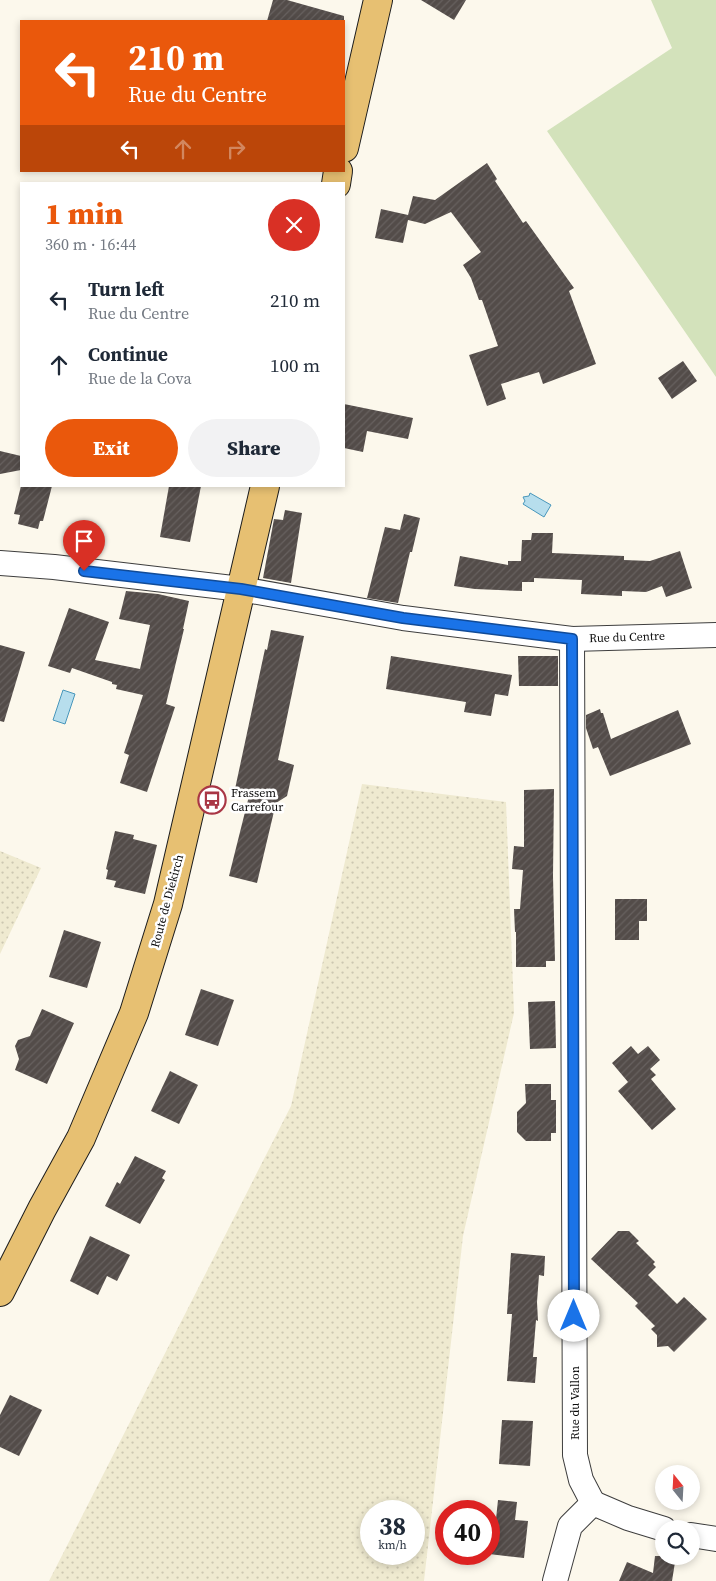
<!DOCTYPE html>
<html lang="en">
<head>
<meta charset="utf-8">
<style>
  body { margin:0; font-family:"Source Serif 4",serif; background:#f2f2f3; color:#1f2937; height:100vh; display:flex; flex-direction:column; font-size:19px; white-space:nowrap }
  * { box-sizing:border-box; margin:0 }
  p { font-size:16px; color:#747a83 }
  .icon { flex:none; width:28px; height:28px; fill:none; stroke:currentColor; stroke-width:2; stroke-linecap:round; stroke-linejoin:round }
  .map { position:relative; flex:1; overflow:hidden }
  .panel { position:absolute; left:20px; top:182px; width:325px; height:305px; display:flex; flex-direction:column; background:#fff; border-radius:0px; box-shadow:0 2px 8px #0003 }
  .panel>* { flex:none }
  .guide { position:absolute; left:20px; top:20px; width:325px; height:152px; border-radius:0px; box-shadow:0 2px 8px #0003; background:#ea580c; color:#fff; overflow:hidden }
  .needle { width:32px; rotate:342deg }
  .buttons { position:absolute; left:655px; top:1465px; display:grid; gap:10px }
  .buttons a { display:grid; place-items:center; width:45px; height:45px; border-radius:50%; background:#fff; box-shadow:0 2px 8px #0003; font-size:25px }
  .speed { position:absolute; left:360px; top:1500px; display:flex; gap:10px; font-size:25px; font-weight:700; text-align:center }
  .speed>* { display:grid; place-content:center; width:65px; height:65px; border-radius:50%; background:#fff; box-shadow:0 2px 8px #0003; line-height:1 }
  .speed small { font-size:12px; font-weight:400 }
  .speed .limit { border:8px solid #d22; background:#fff; color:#111 }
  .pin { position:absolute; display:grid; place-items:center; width:42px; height:42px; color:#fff; margin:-51px -21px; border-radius:50% 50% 50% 0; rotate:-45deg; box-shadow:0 0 5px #0007 }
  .pin .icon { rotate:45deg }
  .me { position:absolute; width:55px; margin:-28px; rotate:0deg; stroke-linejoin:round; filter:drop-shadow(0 0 4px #0008) }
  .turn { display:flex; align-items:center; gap:18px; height:105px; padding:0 25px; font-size:22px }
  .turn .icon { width:65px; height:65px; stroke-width:2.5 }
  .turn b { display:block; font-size:35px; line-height:42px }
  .lanes { display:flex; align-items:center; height:48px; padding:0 25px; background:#0003; justify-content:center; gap:25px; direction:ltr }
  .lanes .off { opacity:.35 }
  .round { display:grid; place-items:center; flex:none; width:52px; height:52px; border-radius:26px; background:#f2f2f3 }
  .overview { display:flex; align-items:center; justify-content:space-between; height:85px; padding:0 25px }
  h1 { font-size:30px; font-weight:800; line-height:38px; color:#ea580c }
  .button { display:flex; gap:10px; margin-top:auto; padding:10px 25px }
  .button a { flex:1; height:58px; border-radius:30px; background:#ea580c; color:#fff; font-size:20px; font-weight:800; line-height:58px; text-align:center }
  .button a+a { background:#f2f2f3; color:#1f2937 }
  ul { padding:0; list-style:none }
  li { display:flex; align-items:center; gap:15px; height:65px; padding:0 25px }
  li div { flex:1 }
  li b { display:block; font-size:19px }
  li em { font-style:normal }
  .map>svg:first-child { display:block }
  .farmland { fill:url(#farmland-dots); fill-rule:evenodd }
  .grass { fill:#d3e2bb }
  .water { fill:#b7deed; stroke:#4897bb }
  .building { fill:url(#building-hatch) }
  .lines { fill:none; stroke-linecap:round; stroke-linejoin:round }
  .minor-casing { stroke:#3e3e3e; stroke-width:26 }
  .major-casing { stroke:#1c1c1c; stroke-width:30 }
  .minor { stroke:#fff; stroke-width:24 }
  .major { stroke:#e7c072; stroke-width:28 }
  .route-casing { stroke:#114b97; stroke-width:12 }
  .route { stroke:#1a73e8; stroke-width:9 }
  .labels { text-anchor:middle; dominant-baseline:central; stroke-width:5; stroke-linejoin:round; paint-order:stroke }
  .street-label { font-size:12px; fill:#0b0b0b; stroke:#fff }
  .poi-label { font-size:12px; fill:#0b0b0b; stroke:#fff; text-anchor:start }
</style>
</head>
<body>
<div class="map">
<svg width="716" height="1581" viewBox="0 0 716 1581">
  <defs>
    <pattern id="farmland-dots" width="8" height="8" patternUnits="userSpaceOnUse" patternTransform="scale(1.25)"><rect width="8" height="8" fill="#efead0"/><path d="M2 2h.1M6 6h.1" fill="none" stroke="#ccc7b1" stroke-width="1.8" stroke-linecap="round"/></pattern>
    <pattern id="building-hatch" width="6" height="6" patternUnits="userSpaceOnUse" patternTransform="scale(1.25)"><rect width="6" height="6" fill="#534c49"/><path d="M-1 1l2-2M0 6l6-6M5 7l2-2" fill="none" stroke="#67615f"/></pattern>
  </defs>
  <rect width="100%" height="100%" fill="#fcf8ec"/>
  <g class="farmland">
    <path d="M362,784l144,18 8,211 -51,223 -39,345h-375l242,-475zM371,1511h43v43h-43z"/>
    <path d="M0,851l41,17 -41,86z"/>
  </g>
  <path class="grass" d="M651,0h65v377l-169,-246 125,-83z"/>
  <g class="water">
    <path d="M530,493l21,12 -7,12 -21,-13 2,-3 -2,-4 6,-1z"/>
    <path d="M63,690l12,4 -10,30 -12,-4z"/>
  </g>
  <g class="building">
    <path d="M273,0h14l57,16v5h-77z"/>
    <path d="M421,0h45l-12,20z"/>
    <path d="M487,163l10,16 -2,2 28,42 3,-2 48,67 -5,3 27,73 -53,20 -4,-12 -38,12 5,15 -19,7 -18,-51 29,-9 -16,-46h-3l-8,-22 -8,-13 18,-13 -30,-40 -26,12 -17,-4 -5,23 -28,-5 6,-29 27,6 5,-19 22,4z"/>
    <path d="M683,361l14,20 -25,18 -14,-21z"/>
    <path d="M344,404l69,14 -5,21 -41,-8 -4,21 -19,-4z"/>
    <path d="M0,451l21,5v14l-21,4z"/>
    <path d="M21,486h31l-9,35h-3l-2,8 -20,-5 2,-9 -6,-1z"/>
    <path d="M169,486h32l-11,56 -30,-5z"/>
    <path d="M285,510l17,3 -11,70 -28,-5 11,-59 9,1z"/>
    <path d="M404,514l16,4 -8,34h-2l-12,51 -31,-5 18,-71 15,3z"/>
    <path d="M532,533h21l-1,20 72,3v4l26,1 30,-10 12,37 -26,9 -4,-11 -16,6 -24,-1v5l-41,-2 1,-14 -48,-2v4h-12v9l-47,-2 -21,-3 6,-30 48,9v-4h13l1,-21h9z"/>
    <path d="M126,591l32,3 31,7 -6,28h1l-18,75 9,3 -28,85 -27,-9 9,-28 -5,-2 19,-58 -27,-6 1,-4 -5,-1v-2l-40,-14 -2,5 -22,-7 21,-58 40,14 -14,38 45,9 10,-44 -31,-6z"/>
    <path d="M271,630l33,6 -26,124 16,5 -7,31 -11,7 -19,80 -28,-7 21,-84 -15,-3 30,-140 2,1z"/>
    <path d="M0,645l25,7 -21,70 -4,-1z"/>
    <path d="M391,656l121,19 -4,21 -13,-2 -4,22 -27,-4 2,-10 -80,-13z"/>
    <path d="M518,656h40v30h-39z"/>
    <path d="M600,709l1,4h2l8,26 67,-29 13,34 -81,32 -12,-29 -5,2 -7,-21v-13z"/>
    <path d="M554,789l-1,87 2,85h-9v6h-30v-35h-1l-1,-23h6l3,-39 -11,-1 2,-23 10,1v-57z"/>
    <path d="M115,831l19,4 -1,4 24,6 -12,49 -31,-7 2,-6 -10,-2 2,-9 -2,-1z"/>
    <path d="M615,899h32v22h-8v19h-24z"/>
    <path d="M64,930l37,12 -14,46 -38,-11z"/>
    <path d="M201,989l33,11 -16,46 -33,-11z"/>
    <path d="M555,1001l1,47 -26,1 -2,-47z"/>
    <path d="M42,1009l32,14 -27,61 -32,-14 4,-11 -4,-13 3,-6 12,-4z"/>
    <path d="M631,1046l7,8 10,-8 12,14 -10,9 6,6 -5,4 25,30 -24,21 -34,-39 10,-9 -16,-19z"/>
    <path d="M170,1071l28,14 -19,39 -28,-13z"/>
    <path d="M525,1084h26v16h5v33h-5v8h-25l-9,-9v-20l9,-9z"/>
    <path d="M135,1156l31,15 -4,7 3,2 -25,44 -35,-18 12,-24 3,2z"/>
    <path d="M618,1231h11l10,10 -3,2 19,19 -2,2 3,3 -8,8 29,29 7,-7 23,22 -33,33 -6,-6 -11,1v-12l-6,-6 4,-3 -20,-20 3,-3 -47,-44z"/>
    <path d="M90,1236l40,19 -13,26 -10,-5 -9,19 -28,-14z"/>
    <path d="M511,1253l34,3 -1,20 -5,-1 -2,27 1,19 -2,-1 -3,37h4l-2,26 -28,-2 5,-67h-5z"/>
    <path d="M10,1395l32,15 -23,46 -19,-9v-32z"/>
    <path d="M502,1420l31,1 -3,45 -31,-2z"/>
    <path d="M498,1500l19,2 -2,18 13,1 -4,37 -35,-4v-16h5z"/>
    <path d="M655,1556h21l-4,25h-53l8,-19 26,11z"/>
  </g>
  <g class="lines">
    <g class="minor-casing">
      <g id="minor">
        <path d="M0,563l54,4 187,22 162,29 169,21 144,-4"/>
        <path d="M572,639l3,816 6,25 12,23"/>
        <path d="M593,1503l35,15 36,11"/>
        <path d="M691,1535l25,4"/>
        <path d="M555,1581l15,-55 23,-23"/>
      </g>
    </g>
    <g class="major-casing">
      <g id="major">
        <path d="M344,148l34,-148"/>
        <path d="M336,184l2,-13"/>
        <path d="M0,1292l42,-83 39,-71 53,-125 34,-109 97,-418"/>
      </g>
    </g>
    <use href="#minor" class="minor"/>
    <use href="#major" class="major"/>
  </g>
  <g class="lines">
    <g class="route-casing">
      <path id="route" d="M84,571l157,18 162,29 169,21 2,677"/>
    </g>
    <use href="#route" class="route"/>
  </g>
  <defs>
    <g id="bus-ring" transform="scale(1.4375)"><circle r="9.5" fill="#fff" stroke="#a93645" stroke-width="1.5"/><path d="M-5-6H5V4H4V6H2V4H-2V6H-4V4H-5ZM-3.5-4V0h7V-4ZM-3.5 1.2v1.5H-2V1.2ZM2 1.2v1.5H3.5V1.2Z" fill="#a93645"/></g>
  </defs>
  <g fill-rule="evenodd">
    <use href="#bus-ring" x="212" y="800"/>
  </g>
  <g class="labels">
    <g class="street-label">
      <text transform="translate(627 637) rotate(-2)">Rue du Centre</text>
      <text transform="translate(167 901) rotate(-75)">Route de Diekirch</text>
      <text transform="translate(575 1403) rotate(-90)">Rue du Vallon</text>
    </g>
    <g class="poi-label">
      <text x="231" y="793">Frassem<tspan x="231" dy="14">Carrefour</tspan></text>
    </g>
  </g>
</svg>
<div class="buttons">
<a><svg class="needle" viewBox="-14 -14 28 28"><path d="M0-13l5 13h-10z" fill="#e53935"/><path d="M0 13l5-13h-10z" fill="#747a83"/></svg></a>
<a><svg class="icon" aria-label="search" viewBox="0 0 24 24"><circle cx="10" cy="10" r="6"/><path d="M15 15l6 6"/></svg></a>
</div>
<div class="speed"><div>38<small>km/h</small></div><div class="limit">40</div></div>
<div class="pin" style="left:84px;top:571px;background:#d93025"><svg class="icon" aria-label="arrive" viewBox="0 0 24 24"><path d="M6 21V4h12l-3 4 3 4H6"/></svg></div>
<svg class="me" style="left:574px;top:1316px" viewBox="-20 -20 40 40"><circle r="19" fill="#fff"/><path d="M0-13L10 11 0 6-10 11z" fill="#1a73e8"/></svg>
<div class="guide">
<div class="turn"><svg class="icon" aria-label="left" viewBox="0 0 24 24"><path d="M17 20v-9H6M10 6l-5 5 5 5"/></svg><div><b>210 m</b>Rue du Centre</div></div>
<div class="lanes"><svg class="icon" aria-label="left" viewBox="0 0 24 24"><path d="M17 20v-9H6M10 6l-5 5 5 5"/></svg><svg class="icon off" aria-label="ahead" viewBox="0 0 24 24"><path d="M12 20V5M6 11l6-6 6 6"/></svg><svg class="icon off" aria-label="right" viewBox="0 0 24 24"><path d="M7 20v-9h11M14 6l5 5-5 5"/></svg></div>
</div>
<section class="panel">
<div class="overview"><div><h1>1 min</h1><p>360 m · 16:44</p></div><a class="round" style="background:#d93025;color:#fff"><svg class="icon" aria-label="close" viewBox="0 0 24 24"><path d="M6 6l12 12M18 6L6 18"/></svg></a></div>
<ul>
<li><svg class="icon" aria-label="left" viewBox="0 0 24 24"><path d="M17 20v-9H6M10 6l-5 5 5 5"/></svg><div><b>Turn left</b><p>Rue du Centre</p></div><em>210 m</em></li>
<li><svg class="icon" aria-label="ahead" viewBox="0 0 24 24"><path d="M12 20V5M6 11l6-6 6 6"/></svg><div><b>Continue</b><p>Rue de la Cova</p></div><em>100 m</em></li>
</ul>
<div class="button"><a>Exit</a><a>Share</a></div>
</section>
</div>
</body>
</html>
